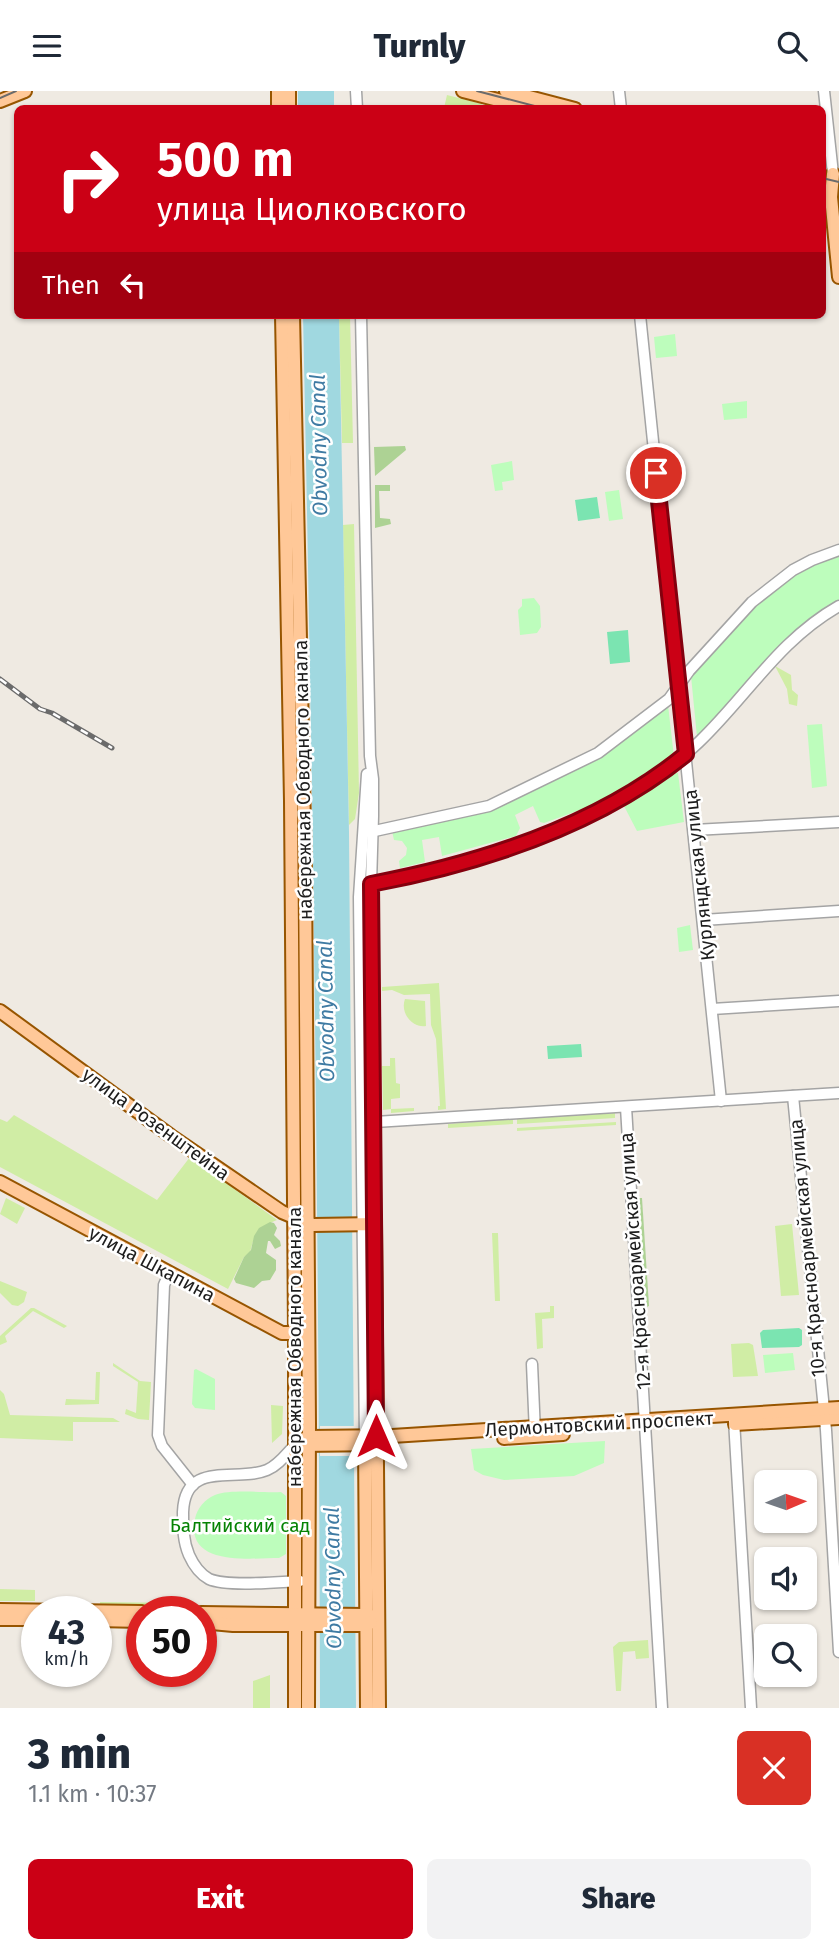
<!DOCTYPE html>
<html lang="en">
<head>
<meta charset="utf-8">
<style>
  body { margin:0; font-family:"Fira Sans",sans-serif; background:#f2f2f3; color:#1f2937; height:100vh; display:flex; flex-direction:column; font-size:26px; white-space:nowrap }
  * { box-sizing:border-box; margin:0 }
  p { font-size:23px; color:#747a83 }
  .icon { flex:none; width:38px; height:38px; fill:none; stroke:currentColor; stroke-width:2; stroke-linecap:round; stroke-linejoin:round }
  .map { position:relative; height:1617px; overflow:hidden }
  .panel { display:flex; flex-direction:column; background:#fff; flex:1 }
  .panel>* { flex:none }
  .banner { position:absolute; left:14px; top:14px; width:812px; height:214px; border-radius:10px; box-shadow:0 2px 5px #0004; background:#cb0015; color:#fff; overflow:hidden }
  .needle { width:46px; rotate:88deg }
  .buttons { position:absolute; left:754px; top:1379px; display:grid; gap:14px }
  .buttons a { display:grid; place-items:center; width:63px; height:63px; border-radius:10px; background:#fff; box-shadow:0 2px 5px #0004; font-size:35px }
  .speed { position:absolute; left:21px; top:1505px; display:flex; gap:14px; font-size:35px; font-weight:700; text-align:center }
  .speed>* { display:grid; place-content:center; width:91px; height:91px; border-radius:50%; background:#fff; box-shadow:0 2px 5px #0004; line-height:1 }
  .speed small { font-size:18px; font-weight:400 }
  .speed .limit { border:10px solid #d22; background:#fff; color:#111 }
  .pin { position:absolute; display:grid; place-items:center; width:60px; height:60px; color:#fff; margin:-30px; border:4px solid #fff; border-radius:50%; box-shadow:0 2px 7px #0007 }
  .me { position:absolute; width:77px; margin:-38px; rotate:0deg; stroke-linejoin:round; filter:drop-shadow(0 0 5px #0008) }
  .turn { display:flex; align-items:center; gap:24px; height:147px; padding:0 28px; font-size:32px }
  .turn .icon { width:91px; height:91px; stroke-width:2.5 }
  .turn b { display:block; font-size:49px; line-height:60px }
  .then { display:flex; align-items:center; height:66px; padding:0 28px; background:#0003; gap:14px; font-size:26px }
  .round { display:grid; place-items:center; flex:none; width:74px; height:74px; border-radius:10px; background:#f2f2f3 }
  .headline { display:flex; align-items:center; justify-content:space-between; height:119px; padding:0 28px }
  h1 { font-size:42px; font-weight:800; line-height:52px }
  .button { display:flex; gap:14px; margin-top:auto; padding:14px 28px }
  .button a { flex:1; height:80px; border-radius:10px; background:#cb0015; color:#fff; font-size:28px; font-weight:800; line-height:80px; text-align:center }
  .button a+a { background:#f2f2f3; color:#1f2937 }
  header { display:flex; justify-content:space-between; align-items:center; height:91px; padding:0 28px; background:#fff; font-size:32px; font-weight:800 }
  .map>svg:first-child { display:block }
  .grass { fill:#d0eda5 }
  .forest { fill:#add294 }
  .park { fill:#bdfdbc }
  .pitch { fill:#7be4b1 }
  .water { fill:#a0d8e0 }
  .pier { fill:#efeae2 }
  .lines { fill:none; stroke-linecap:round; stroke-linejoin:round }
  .minor-casing { stroke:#a4a4a4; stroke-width:13 }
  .major-casing { stroke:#975500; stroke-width:16 }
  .minor { stroke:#fff; stroke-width:10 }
  .major { stroke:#ffc898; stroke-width:12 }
  .tram { stroke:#6b6b6b; stroke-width:2 }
  .rail-casing { stroke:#6b6b6b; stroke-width:5 }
  .rail { stroke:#fff; stroke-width:2.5; stroke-dasharray:8; stroke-linecap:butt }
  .route-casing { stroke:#84000e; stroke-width:18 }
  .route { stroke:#cb0015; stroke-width:12 }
  .labels { text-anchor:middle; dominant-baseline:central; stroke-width:5; stroke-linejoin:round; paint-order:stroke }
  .street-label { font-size:19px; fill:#1d1d1d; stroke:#fff }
  .park-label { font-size:19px; fill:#068304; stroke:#fff }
  .water-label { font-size:21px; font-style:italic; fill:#3f7ba3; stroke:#fff }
</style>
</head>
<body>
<header><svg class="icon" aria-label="menu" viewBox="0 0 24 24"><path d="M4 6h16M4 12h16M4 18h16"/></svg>Turnly<svg class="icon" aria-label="search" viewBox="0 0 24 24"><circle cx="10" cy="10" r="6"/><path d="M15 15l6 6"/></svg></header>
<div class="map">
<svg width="839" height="1617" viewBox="0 0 839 1617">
  <rect width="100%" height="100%" fill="#efeae2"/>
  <g class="grass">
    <path d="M447,4l35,9 -1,4h-37z"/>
    <path d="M339,224h11l3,128h-11z"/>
    <path d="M354,433l5,269 -4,26 -6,6 -6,-300z"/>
    <path d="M775,575l16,9 1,15 6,5 -1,11 -8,-2 -2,-15z"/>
    <path d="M439,892l7,126 -8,1v-4h2l-4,-67 -5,-14 -1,-31 -26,1 -12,-5 -10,1v-4z"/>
    <path d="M405,908l20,2 1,25c-15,2 -26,-14 -21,-27z"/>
    <path d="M390,967h5l1,25 4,1v14l-9,1v10l23,-1v3l-23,2v-4l-8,1 -1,-44h8z"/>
    <path d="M615,1022v5l-98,6v-5z"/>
    <path d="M14,1024l143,85 33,-43 87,63c-19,8 -22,11 -27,33l-6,4 -16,32 -228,-122v-48l7,3z"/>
    <path d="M513,1028v5l-65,4v-4z"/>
    <path d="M616,1031v3l-99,6v-3z"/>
    <path d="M6,1107l19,10 -8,16 -17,-10z"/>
    <path d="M792,1133l7,71 -18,1 -6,-70z"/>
    <path d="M492,1142h6l2,68h-5z"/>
    <path d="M0,1190l27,11 -3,10 -6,4 -6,-1 -12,-12z"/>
    <path d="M550,1215h4v12l-12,1 1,29 -6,1 -2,-36 15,-1z"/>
    <path d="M31,1217h3l33,18 -3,2 -31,-17 -28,25 2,6 -7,3v-9z"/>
    <path d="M749,1252l4,2 5,31 -25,1 -2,-33z"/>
    <path d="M113,1272l27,18 11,1 -2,38 -11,-1 -13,-5 1,-5 10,4 2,-31 -25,-16z"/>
    <path d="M96,1281h4l-1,32 -34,1 1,-6 29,1z"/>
    <path d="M0,1299l4,4 6,21 103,3 7,4h-47v19l-73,-3z"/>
    <path d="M271,1314l12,1 -1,28 -10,9z"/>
    <path d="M0,1498l35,1v11h-35z"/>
    <path d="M184,1510l6,7 -90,-1v-5l82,1z"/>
    <path d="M648,1549l1,18 -13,1 -1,-8 -12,1 -2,39h-5l-3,-44 6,-5z"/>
    <path d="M270,1584v33h-17v-27z"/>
  </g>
  <g class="forest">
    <path d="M405,355l1,4 -31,26 -1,-29z"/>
    <path d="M375,394h15v6h-11l1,27 10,1 1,5 -16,4z"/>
    <path d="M637,1107h5l7,108 -5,2z"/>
    <path d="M270,1131l4,1 3,5 -3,7 6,6 1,5 -6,3 -5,-8h-2l-2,12 10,7v10l-6,10 -8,1 -8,7 -18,-5 -2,-4 10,-22 7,-7 3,-14 5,-8z"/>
  </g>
  <g class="park">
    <path d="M675,243l2,22 -21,2 -2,-21z"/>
    <path d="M747,310v17l-23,2 -2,-16z"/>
    <path d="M512,370l2,19 -12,2 1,8 -8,1 -4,-26z"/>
    <path d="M619,399l4,29 -14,2 -4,-29z"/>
    <path d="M839,463v48c-57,30 -96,86 -138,134l-4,1 -6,-61 53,-62 52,-42z"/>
    <path d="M534,507l6,8 1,21 -4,6 -17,2 -2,-25 4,-4v-7z"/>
    <path d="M668,614l6,52 -55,39 -20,10 -19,4 -36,13 -4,-1 -7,-16 -18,9 5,13 -4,8 -74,20 -3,-19 -17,3 3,22 -25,6 -1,-7 7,-6 1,-7 -5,-7 -8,-1 -2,-9 76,-17 131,-58z"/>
    <path d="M822,633l5,62 -15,2 -5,-63z"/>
    <path d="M673,681l5,1 6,49 -47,9 -13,-25z"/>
    <path d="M690,834l3,25 -14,2 -2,-24z"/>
    <path d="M793,1262l2,17 -30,3 -2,-18z"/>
    <path d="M196,1278l19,10v31l-20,-2 -3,-4 2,-34z"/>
    <path d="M605,1350l-1,22 -30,13 -70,4 -21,-5 -9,-5 -3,-21z"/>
    <path d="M281,1401l5,4v58l-7,4c-28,0 -94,9 -84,-39 2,-11 10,-20 20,-24 16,-6 48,-2 66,-3z"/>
  </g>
  <g class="pitch">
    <path d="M597,406l3,21 -22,3 -3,-21z"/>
    <path d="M628,539l2,32 -20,2 -3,-32z"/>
    <path d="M581,953l1,13 -34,2 -1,-13z"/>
    <path d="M799,1237l3,2v15l-3,2 -37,1 -2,-15 3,-3z"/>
  </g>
  <g class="water">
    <rect x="298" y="0" width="36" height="17"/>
    <path d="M303,224h36l10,517 7,876h-36c-1,-464 -7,-929 -17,-1393z"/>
  </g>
  <rect class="pier" x="320" y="1335" width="38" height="30"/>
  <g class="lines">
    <g class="minor-casing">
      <g id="minor">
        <path d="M356,0l1,18"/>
        <path d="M619,0l2,18"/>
        <path d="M824,0l9,83"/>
        <path d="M361,224l9,441 3,23v37l-2,68 4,340"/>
        <path d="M640,224l81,786"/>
        <path d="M694,739l145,-8"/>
        <path d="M370,741l119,-26 109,-53 71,-54 20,-28 63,-69 41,-32 19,-10 27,-10"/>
        <path d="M366,793c26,-3 52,-11 78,-18 90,-24 186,-58 255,-124 48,-46 80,-102 140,-136"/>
        <path d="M703,829l136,-9"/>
        <path d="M712,918l127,-8"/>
        <path d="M793,1005l33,334 13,222"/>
        <path d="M626,1016l36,601"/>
        <path d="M375,1031l464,-29"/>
        <path d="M169,1182l-5,12 -6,150 4,11 31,39"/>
        <path d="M532,1273l3,69"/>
        <path d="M734,1329l17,288"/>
        <path d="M365,1350l-6,-544 8,-123"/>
        <path d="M295,1354c-8,8 -16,20 -28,25 -31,13 -82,-11 -84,42 0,15 0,29 6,43 4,9 11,19 20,24 18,8 70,3 91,2"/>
      </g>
    </g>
    <g class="major-casing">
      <g id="major">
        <path d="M278,0v18"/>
        <path d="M289,0v18"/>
        <path d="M463,0l70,18"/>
        <path d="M506,0l69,18"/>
        <path d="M0,10l25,-10"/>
        <path d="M833,83l-2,23 8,80"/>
        <path d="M282,224l9,486 4,532v375"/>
        <path d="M293,224l12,556 4,552 -1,285"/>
        <path d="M0,920l171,125 111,76 31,13 62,-1 4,484"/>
        <path d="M0,1091l282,151h19"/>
        <path d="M735,1333l104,-6"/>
        <path d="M504,1347l59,-4"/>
        <path d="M304,1348l5,-2 83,-1 447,-28"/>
        <path d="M301,1354l83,-1"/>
        <path d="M365,1354l2,263"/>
        <path d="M0,1519l142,2"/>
        <path d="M201,1522l166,2 7,2"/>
        <path d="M0,1528h37"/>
        <path d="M96,1529l46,1"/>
        <path d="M201,1531l32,3h134l4,-3"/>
      </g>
    </g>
    <use href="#minor" class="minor"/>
    <use href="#major" class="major"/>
    <g class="tram">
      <path d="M477,0l69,18"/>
      <path d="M0,7l16,-7"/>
      <path d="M822,87l17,4"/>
    </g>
    <g class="rail-casing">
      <path id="rail" d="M0,588l40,30 12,4 60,35"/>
    </g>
    <use href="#rail" class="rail"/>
  </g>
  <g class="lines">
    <g class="route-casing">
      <path id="route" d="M376,1345l-5,-552c111,-21 227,-58 315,-130l-30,-281"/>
    </g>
    <use href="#route" class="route"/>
  </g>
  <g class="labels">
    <g class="street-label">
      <text transform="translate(303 689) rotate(-91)">набережная Обводного канала</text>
      <text transform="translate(699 784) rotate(-96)">Курляндская улица</text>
      <text transform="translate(156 1033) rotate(36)">улица Розенштейна</text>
      <text transform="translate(807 1157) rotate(-95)">10-я Красноармейская улица</text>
      <text transform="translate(635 1170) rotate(-94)">12-я Красноармейская улица</text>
      <text transform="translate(152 1173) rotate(28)">улица Шкапина</text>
      <text transform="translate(294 1256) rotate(-90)">набережная Обводного канала</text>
      <text transform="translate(599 1333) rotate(-3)">Лермонтовский проспект</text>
    </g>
    <g class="park-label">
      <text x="240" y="1434">Балтийский сад</text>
    </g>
    <g class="water-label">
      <text transform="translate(319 354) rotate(-91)">Obvodny Canal</text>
      <text transform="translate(326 920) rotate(-91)">Obvodny Canal</text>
      <text transform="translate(333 1487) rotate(-91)">Obvodny Canal</text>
    </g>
  </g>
</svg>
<div class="buttons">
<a><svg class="needle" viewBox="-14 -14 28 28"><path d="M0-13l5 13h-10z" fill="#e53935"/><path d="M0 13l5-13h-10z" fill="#747a83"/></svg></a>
<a><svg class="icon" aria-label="sound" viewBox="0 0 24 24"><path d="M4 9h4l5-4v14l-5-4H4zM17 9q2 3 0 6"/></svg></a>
<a><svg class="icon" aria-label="search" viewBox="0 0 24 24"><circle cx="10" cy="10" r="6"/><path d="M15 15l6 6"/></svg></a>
</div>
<div class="speed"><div>43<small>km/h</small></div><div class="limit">50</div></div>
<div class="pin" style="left:656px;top:382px;background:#d93025"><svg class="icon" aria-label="arrive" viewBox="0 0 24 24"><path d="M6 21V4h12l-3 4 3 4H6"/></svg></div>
<svg class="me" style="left:376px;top:1345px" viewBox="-20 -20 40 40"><path d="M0-17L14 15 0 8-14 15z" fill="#cb0015" stroke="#fff" stroke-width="4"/></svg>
<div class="banner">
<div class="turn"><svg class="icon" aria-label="right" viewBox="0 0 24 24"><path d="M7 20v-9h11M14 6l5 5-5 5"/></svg><div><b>500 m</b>улица Циолковского</div></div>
<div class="then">Then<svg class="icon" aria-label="left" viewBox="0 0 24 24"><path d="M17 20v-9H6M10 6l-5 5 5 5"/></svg></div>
</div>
</div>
<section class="panel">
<div class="headline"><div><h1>3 min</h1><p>1.1 km · 10:37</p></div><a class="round" style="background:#d93025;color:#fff"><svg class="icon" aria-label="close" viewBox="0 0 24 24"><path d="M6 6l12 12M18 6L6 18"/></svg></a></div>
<div class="button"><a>Exit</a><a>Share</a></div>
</section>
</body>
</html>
